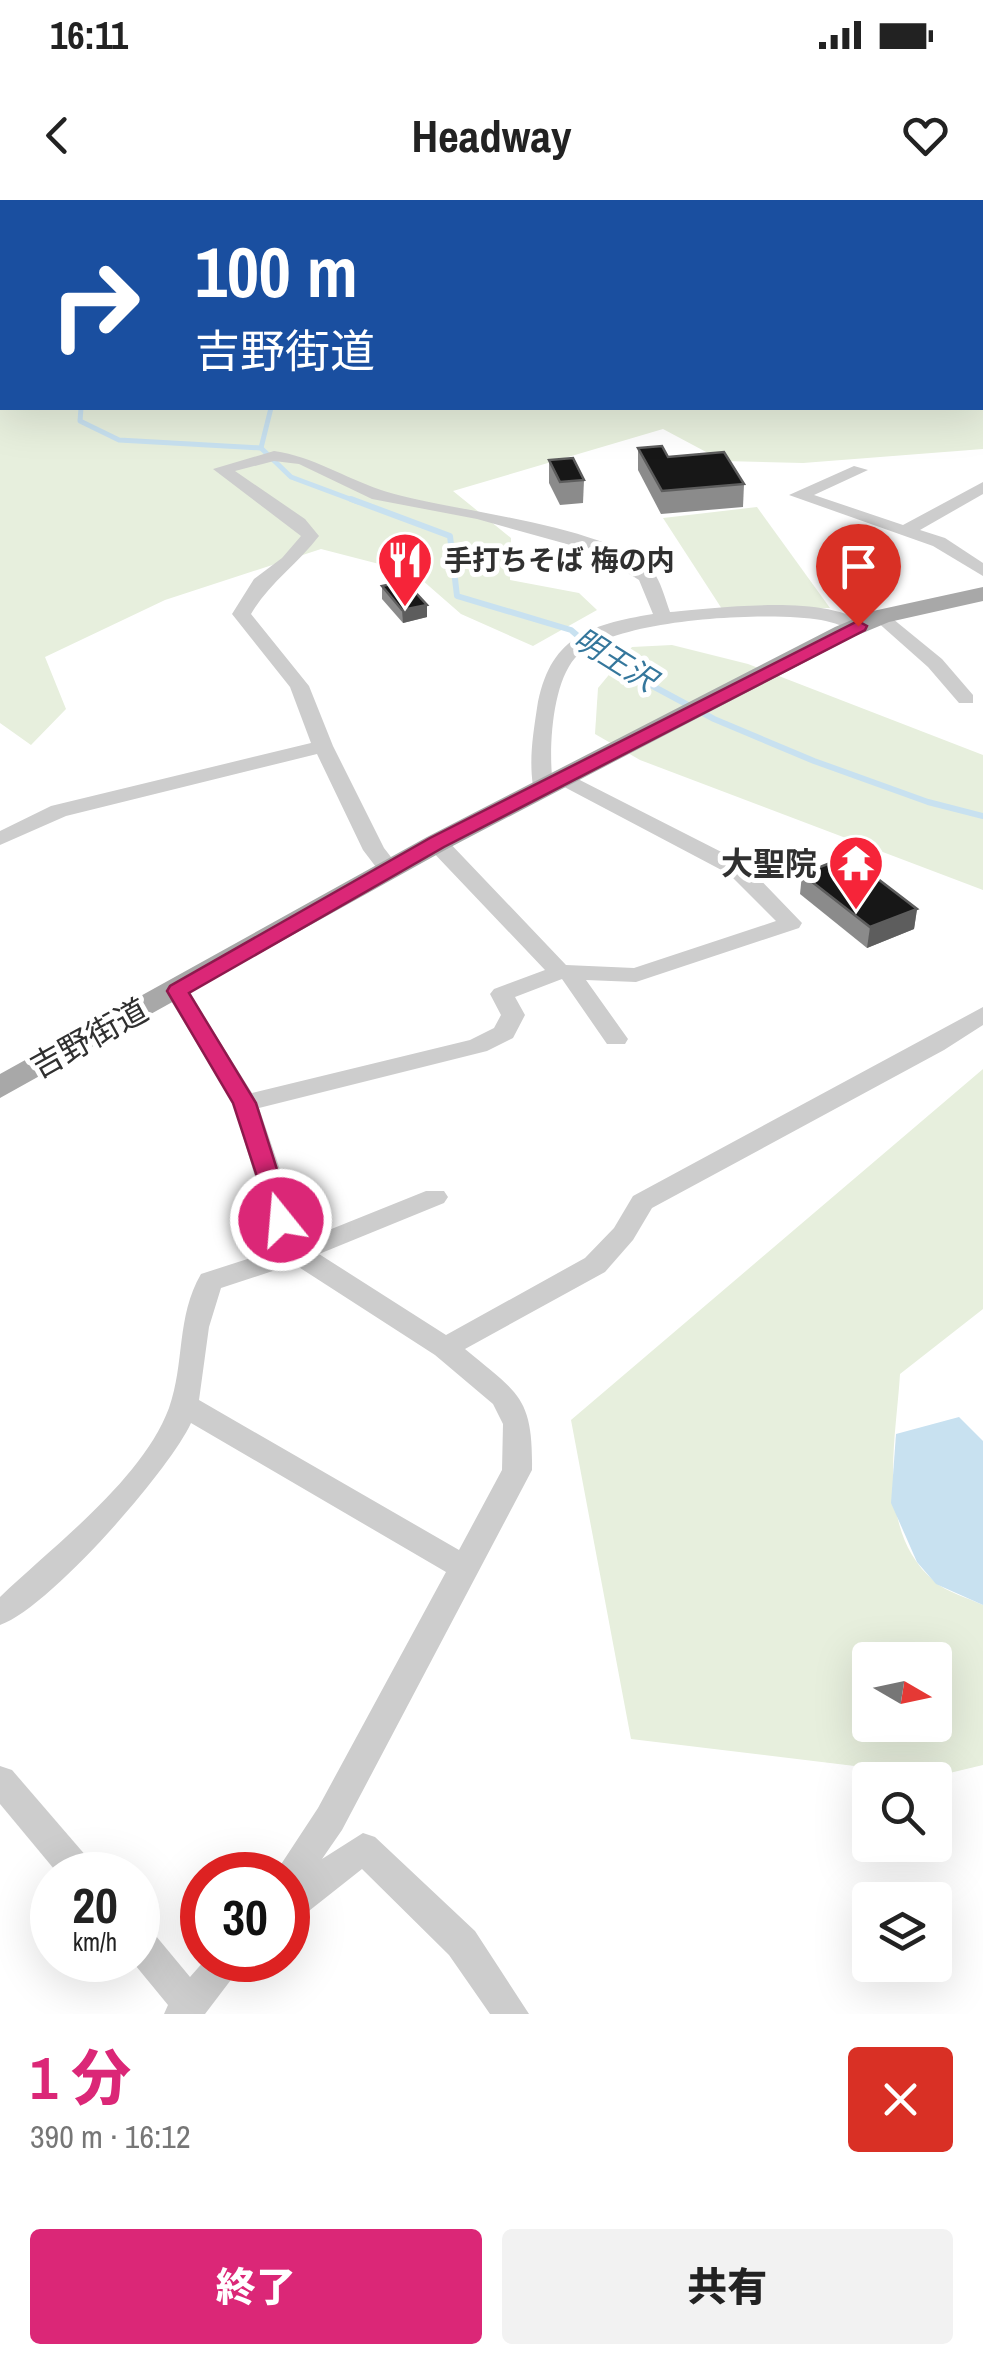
<!DOCTYPE html>
<html lang="ja">
<head>
<meta charset="utf-8">
<style>
  body { margin:0; font-family:"Archivo Narrow","Noto Sans JP",sans-serif; background:#f2f2f2; color:#222; height:100vh; display:flex; flex-direction:column; font-size:38px; white-space:nowrap }
  * { box-sizing:border-box; margin:0 }
  p { font-size:32px; color:#767676 }
  .icon { flex:none; width:55px; height:55px; fill:none; stroke:currentColor; stroke-width:2; stroke-linecap:round; stroke-linejoin:round }
  .map { position:relative; height:1814px; overflow:hidden }
  .sheet { display:flex; flex-direction:column; background:#fff; flex:1 }
  .sheet>* { flex:none }
  .hud { position:absolute; left:0px; top:0px; width:985px; height:210px; box-shadow:0 10px 40px #0002; background:#1a4fa0; color:#fff; overflow:hidden }
  .needle { width:65px; rotate:99deg }
  .controls { position:absolute; left:852px; top:1442px; display:grid; gap:20px }
  .controls a { display:grid; place-items:center; width:100px; height:100px; border-radius:10px; background:#fff; box-shadow:0 10px 40px #0002; font-size:50px }
  .speed { position:absolute; left:30px; top:1652px; display:flex; gap:20px; font-size:50px; font-weight:700; text-align:center }
  .speed>* { display:grid; place-content:center; width:130px; height:130px; border-radius:50%; background:#fff; box-shadow:0 10px 40px #0002; line-height:1 }
  .speed small { font-size:25px; font-weight:400 }
  .speed .limit { border:15px solid #d22; background:#fff; color:#111 }
  .pin { position:absolute; display:grid; place-items:center; width:85px; height:85px; color:#fff; margin:-102px -42px; border-radius:50% 50% 50% 0; rotate:-45deg; box-shadow:0 0 10px #0007 }
  .pin .icon { rotate:45deg }
  .me { position:absolute; width:110px; margin:-55px; rotate:343deg; stroke-linejoin:round; filter:drop-shadow(0 0 8px #0008) }
  .turn { display:flex; align-items:center; gap:35px; height:210px; padding:0 30px; font-size:45px }
  .turn .icon { width:130px; height:130px; stroke-width:2.5 }
  .turn b { display:block; font-size:70px; line-height:85px }
  .round { display:grid; place-items:center; flex:none; width:105px; height:105px; border-radius:10px; background:#f2f2f2 }
  .head { display:flex; align-items:center; justify-content:space-between; height:170px; padding:0 30px }
  h1 { font-size:60px; font-weight:800; line-height:75px; color:#db2777 }
  .action { display:flex; gap:20px; margin-top:auto; padding:20px 30px }
  .action a { flex:1; height:115px; border-radius:10px; background:#db2777; color:#fff; font-size:40px; font-weight:800; line-height:115px; text-align:center }
  .action a+a { background:#f2f2f2; color:#222 }
  .status { display:flex; justify-content:space-between; align-items:center; height:70px; padding:0 50px; background:#fff; direction:ltr }
  .status svg { height:28px; fill:currentColor }
  header { display:flex; justify-content:space-between; align-items:center; height:130px; padding:0 30px; background:#fff; font-size:45px; font-weight:800 }
  .map>svg:first-child { display:block }
  .green { fill:#e7efdd; fill-rule:evenodd }
  .water { fill:#c8e1f0 }
  .lines { fill:none; stroke-linecap:round; stroke-linejoin:round }
  .stream-far1 { stroke:#c8e1f0; stroke-width:5 }
  .stream { stroke:#c8e1f0; stroke-width:6 }
  .minor { fill:#cdcdcd; fill-rule:evenodd }
  .major { fill:#a8a8a8; fill-rule:evenodd }
  .wall { fill:#8b8b8b }
  .shaded-wall { fill:#5d5d5d }
  .building { fill:#171717; stroke:#5d5d5d; stroke-width:2.5 }
  .route { fill:#db2777; stroke:#8e194d; stroke-width:2.5 }
  .labels { text-anchor:middle; dominant-baseline:central; stroke-width:10; stroke-linejoin:round; paint-order:stroke }
  .far-poi-label { font-size:28px; font-weight:bold; fill:#303030; stroke:#fff; text-anchor:start }
  .far-water-label { font-size:30px; font-style:italic; fill:#35779c; stroke:#fff }
  .poi-label { font-size:32px; font-weight:bold; fill:#303030; stroke:#fff; text-anchor:end }
  .street-label { font-size:32px; fill:#303030; stroke:#fff }
</style>
</head>
<body>
<div class="status"><b>16:11</b><svg viewBox="0 0 49 12"><path d="M0 12V9h3v3zM5 12V6h3v6zM10 12V3h3v9zM15 12V0h3v12zM26 1h20v11H26zM47 4h2v5h-2z"/></svg></div>
<header><svg class="icon" aria-label="back" viewBox="0 0 24 24"><path d="M15 5l-7 7 7 7"/></svg>Headway<svg class="icon" aria-label="heart" viewBox="0 0 24 24"><path d="M12 20l-8-8c-3-5 5-10 8-4 3-6 11-1 8 4z"/></svg></header>
<div class="map">
<svg width="983" height="1814" viewBox="0 0 983 1814">
  <rect width="100%" height="100%" fill="#fff"/>
  <g class="green">
    <path d="M0,0h983v249l-180,14 -80,-2 -60,-32 -210,62 58,47 -1,42 69,13 18,17 -64,36 -72,-32 -47,-41 -93,-24 -156,51 -120,57 21,52 -35,36 -31,-22zM2,2h980v206h-980z"/>
    <path d="M757,307l73,101 -108,1 -59,-91z"/>
    <path d="M672,445l76,19 235,91v135l-343,-130 -45,-26 3,-46 34,-41z"/>
    <path d="M983,869v240l-83,65c-4,68 -25,156 34,207 12,11 34,17 49,24v160l-46,11 -306,-37 -60,-319zM870,1460h65v65h-65z"/>
  </g>
  <path class="water" d="M959,1217l24,24v164l-47,-21 -19,-22 -26,-59 5,-69z"/>
  <g class="lines">
    <g class="stream-far1">
      <path d="M434,0l4,2"/>
      <path d="M81,208l-1,13 39,19 142,8 30,29 67,25"/>
      <path d="M261,248l10,-40"/>
    </g>
    <path class="stream" d="M351,299l99,37 7,60 114,34 37,32 106,57 100,42 114,41 55,14"/>
    <g class="minor">
      <path d="M274,251c40,6 69,26 107,39 60,21 239,34 275,86 6,10 10,25 14,36 48,-4 161,-19 197,14l-9,6c-12,-4 -24,-10 -37,-12 -51,-9 -210,-2 -246,38 -22,25 -26,85 -23,118l16,-2 177,90 57,59 -3,5 -163,54 -50,-2 42,59 -3,5h-18l-45,-65 -47,18 10,18 -12,23 -26,13 -228,57 45,132 122,-49h18l4,6 -4,6 -125,51 127,81 139,-77 29,-30 19,-32 350,-189v18l-39,25 -292,158 -19,32 -28,32 -140,77c54,45 68,48 67,121l-190,360 -20,29 41,-26 12,4 100,94 54,83h-39l-41,-59 -87,-86 -62,49 -12,5v-48h-14l44,-67 128,-236 -255,-149c-22,48 -142,185 -191,202v-28c54,-52 142,-117 169,-189 16,-45 7,-91 32,-134l80,-26 -13,-28 -35,-117 -68,-112 4,-5h16l67,107 218,-53 24,-12 7,-13 -11,-21 4,-5 51,-19 -116,-122 -3,-5 3,-5h16l121,127 68,3 142,-47 -47,-47 -176,-93 -3,9 -7,2 -10,-6c-4,-27 0,-51 4,-78 12,-70 50,-83 116,-94l-14,-34 -47,-29 -115,-32 -105,-20 -73,-35 -25,-3 -39,10 70,48 14,17c-22,29 -50,47 -68,78l58,72 24,60 51,102 17,22 -3,5h-16l-19,-25 -46,-96 -251,62 -66,29v-14l51,-25 260,-63 -21,-56 -58,-73 22,-35 28,-21 19,-22 -88,-67zM294,1064l141,91 58,49 10,20 -1,46 -43,80 -260,-150 10,-73 12,-39z"/>
      <path d="M854,266l14,4 -54,25 89,30 80,-43v12l-63,36 25,8 38,25v13l-50,-30 -144,-51z"/>
      <path d="M882,410l60,49 31,36v8h-14l-31,-36 -53,-47 -2,-4z"/>
      <path d="M0,1566l12,4 81,94 5,11h-39l-59,-71z"/>
      <path d="M138,1726l13,4 39,47 15,-17h41l-41,54h-41l4,-9 -37,-45h7z"/>
    </g>
    <path class="major" d="M983,387v14l-94,21 -36,15 -406,212 -447,249v-24l427,-237 408,-210 38,-16z"/>
  </g>
  <g class="wall">
    <path d="M638,248l106,36 -1,23 -82,7 -23,-44z"/>
    <path d="M549,260l35,20 -1,23 -23,2 -11,-22z"/>
    <path d="M382,386l45,19v12l-24,6 -21,-24z"/>
    <path d="M802,674l115,35 -3,20 -47,19 -67,-54z"/>
  </g>
  <g class="shaded-wall">
    <path d="M427,405v12l-24,6 -1,-13z"/>
    <path d="M917,709l-3,20 -47,19 3,-21z"/>
  </g>
  <g class="building">
    <path d="M662,246l6,11 56,-5 20,32 -82,7 -24,-43z"/>
    <path d="M573,258l11,22 -24,2 -11,-22z"/>
    <path d="M405,381l22,24 -25,5 -20,-24z"/>
    <path d="M848,656l69,53 -47,18 -68,-53z"/>
  </g>
  <path class="route" d="M858,421l9,5 -2,4 -421,217 -255,146 67,110 37,117 -12,8 -8,-2 -40,-123 -66,-112 3,-5 260,-148z"/>
  <defs>
    <g id="restaurant-pin" transform="scale(2.875)"><path d="M0 17L-7.5 6A9.5 9.5 0 1 1 7.5 6Z" fill="#f62439" stroke="#fff"/><path d="M-5-6h1v4h1v-4h1v4h1v-4h1v5L-1.5 .5V6h-2V.5L-5-1ZM5-6V6H3V1.5H1.5Q1.5-4 5-6Z" fill="#fff"/></g>
    <g id="temple-pin" transform="scale(2.875)"><path d="M0 17L-7.5 6A9.5 9.5 0 1 1 7.5 6Z" fill="#f62439" stroke="#fff"/><path d="M0-6L5-2H3V0L6.5 2.5H4V6H1.5V3h-3V6H-4V2.5H-6.5L-3 0V-2H-5Z" fill="#fff"/></g>
  </defs>
  <g fill-rule="evenodd">
    <use href="#restaurant-pin" x="405" y="360"/>
    <use href="#temple-pin" x="856" y="663"/>
  </g>
  <g class="labels">
    <g class="far-poi-label">
      <text x="444" y="360">手打ちそば 梅の内</text>
    </g>
    <g class="far-water-label">
      <text transform="translate(615 459) rotate(32)">明王沢</text>
    </g>
    <g class="poi-label">
      <text x="817" y="663">大聖院</text>
    </g>
    <g class="street-label">
      <text transform="translate(89 838) rotate(-29)">吉野街道</text>
    </g>
  </g>
</svg>
<div class="controls">
<a><svg class="needle" viewBox="-14 -14 28 28"><path d="M0-13l5 13h-10z" fill="#e53935"/><path d="M0 13l5-13h-10z" fill="#767676"/></svg></a>
<a><svg class="icon" aria-label="search" viewBox="0 0 24 24"><circle cx="10" cy="10" r="6"/><path d="M15 15l6 6"/></svg></a>
<a><svg class="icon" aria-label="layers" viewBox="0 0 24 24"><path d="M12 4l9 5-9 5-9-5zM3 14l9 5 9-5"/></svg></a>
</div>
<div class="speed"><div>20<small>km/h</small></div><div class="limit">30</div></div>
<div class="pin" style="left:858px;top:426px;background:#d93025"><svg class="icon" aria-label="arrive" viewBox="0 0 24 24"><path d="M6 21V4h12l-3 4 3 4H6"/></svg></div>
<svg class="me" style="left:281px;top:1020px" viewBox="-20 -20 40 40"><circle r="17" fill="#db2777" stroke="#fff" stroke-width="3"/><path d="M0-11L8 9 0 5-8 9z" fill="#fff"/></svg>
<div class="hud">
<div class="turn"><svg class="icon" aria-label="right" viewBox="0 0 24 24"><path d="M7 20v-9h11M14 6l5 5-5 5"/></svg><div><b>100 m</b>吉野街道</div></div>
</div>
</div>
<section class="sheet">
<div class="head"><div><h1>1 分</h1><p>390 m · 16:12</p></div><a class="round" style="background:#d93025;color:#fff"><svg class="icon" aria-label="close" viewBox="0 0 24 24"><path d="M6 6l12 12M18 6L6 18"/></svg></a></div>
<div class="action"><a>終了</a><a>共有</a></div>
</section>
</body>
</html>
